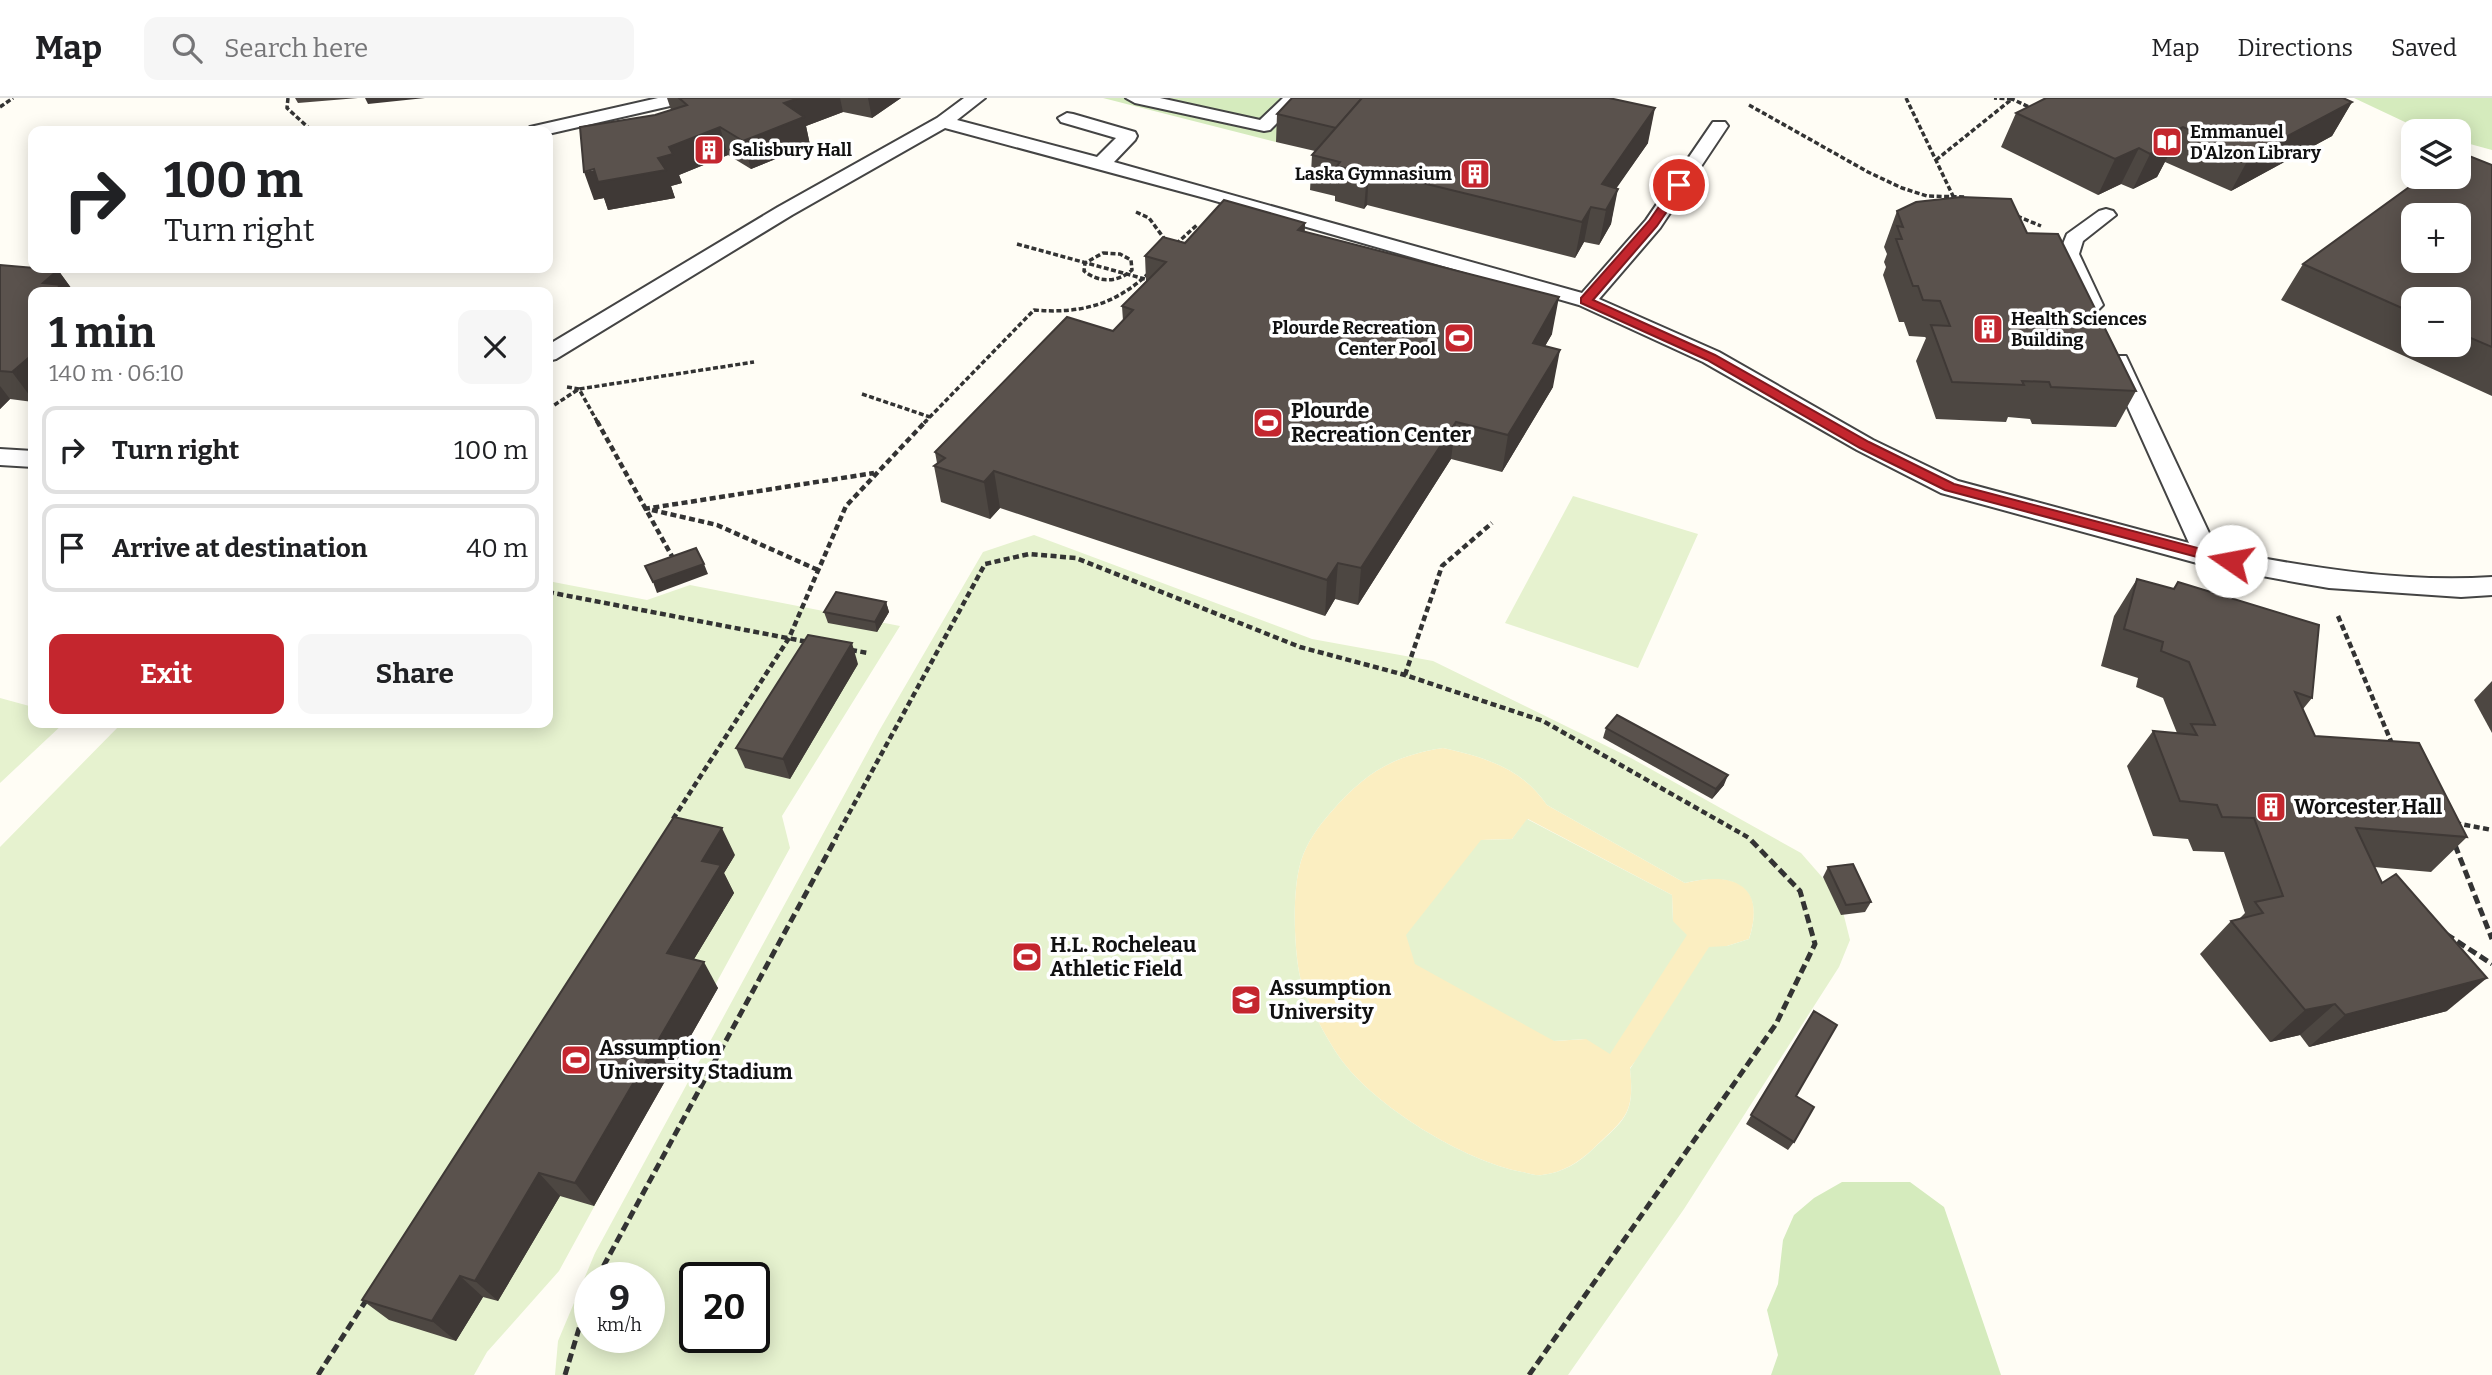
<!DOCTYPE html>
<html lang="en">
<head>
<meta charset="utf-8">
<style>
  body { margin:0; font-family:Bitter,serif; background:#f6f6f6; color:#202124; height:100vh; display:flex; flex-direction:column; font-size:26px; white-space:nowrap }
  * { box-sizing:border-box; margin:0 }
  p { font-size:23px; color:#757577 }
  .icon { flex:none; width:38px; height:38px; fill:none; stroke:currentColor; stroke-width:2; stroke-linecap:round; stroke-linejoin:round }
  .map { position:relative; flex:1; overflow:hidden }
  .details { position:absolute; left:28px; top:189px; width:525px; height:441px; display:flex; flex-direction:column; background:#fff; border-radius:14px; box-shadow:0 4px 18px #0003 }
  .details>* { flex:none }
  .top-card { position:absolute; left:28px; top:28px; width:525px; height:147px; border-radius:14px; box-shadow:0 4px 18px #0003; background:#fff; color:#202124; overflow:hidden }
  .tools { position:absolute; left:2401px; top:21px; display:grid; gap:14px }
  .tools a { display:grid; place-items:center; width:70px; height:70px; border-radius:14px; background:#fff; box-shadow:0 4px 18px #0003; font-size:35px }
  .speed { position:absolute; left:574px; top:1164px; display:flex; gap:14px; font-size:35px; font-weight:700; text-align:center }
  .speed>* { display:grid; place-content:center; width:91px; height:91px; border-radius:50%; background:#fff; box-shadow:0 4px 18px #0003; line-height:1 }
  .speed small { font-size:18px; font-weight:400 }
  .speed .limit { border:4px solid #111; border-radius:10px; background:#fff; color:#111 }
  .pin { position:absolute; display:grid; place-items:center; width:60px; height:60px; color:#fff; margin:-30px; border:4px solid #fff; border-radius:50%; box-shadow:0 2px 7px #0007 }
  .me { position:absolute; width:77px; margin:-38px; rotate:282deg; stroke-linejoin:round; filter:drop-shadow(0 0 5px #0008) }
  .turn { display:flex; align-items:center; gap:24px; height:147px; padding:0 21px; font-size:32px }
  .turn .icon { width:91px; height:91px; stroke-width:2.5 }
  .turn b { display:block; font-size:49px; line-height:60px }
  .round { display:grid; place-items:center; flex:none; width:74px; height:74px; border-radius:14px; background:#f6f6f6 }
  .headline { display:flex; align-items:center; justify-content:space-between; height:119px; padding:0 21px }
  h1 { font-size:42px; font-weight:700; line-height:52px }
  .button { display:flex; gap:14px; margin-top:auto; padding:14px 21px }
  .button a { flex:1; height:80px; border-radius:14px; background:#c4262e; color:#fff; font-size:28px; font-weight:700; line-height:80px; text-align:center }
  .button a+a { background:#f6f6f6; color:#202124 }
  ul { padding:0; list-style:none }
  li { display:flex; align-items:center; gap:21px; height:88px; margin:0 14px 10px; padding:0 7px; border:4px solid #e0e0e0; border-radius:14px }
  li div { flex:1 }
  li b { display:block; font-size:26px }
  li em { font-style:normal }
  header { display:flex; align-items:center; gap:42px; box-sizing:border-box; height:98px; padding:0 35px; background:#fff; border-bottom:2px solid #e0e0e0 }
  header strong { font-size:33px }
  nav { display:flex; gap:38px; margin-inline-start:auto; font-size:24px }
  .search { width:490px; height:63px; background:#f6f6f6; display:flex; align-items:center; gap:18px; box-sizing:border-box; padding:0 24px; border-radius:14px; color:#757577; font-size:26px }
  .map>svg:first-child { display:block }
  .green { fill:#d5ebbd }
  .sand { fill:#fbeec1; fill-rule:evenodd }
  .pitch { fill:#e6f2cf; fill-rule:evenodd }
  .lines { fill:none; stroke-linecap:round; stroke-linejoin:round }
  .lane-casing { stroke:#444; stroke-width:4 }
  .path-far2 { stroke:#333; stroke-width:3.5; stroke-dasharray:5 2.5; stroke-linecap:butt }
  .path-far1 { stroke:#333; stroke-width:4.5; stroke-dasharray:6 3.5; stroke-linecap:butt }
  .path { stroke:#333; stroke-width:5; stroke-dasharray:9 4.5; stroke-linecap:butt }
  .lane { fill:#fff; fill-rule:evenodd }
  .wall { fill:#4d4742; fill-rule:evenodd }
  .shaded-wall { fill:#3f3936 }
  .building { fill:#5a524d; stroke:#3f3936; stroke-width:2; fill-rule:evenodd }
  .route { fill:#c4262e; stroke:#7f191e; stroke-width:2 }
  .labels { text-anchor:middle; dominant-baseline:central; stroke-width:7; stroke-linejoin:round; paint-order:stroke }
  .far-poi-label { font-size:18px; font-weight:bold; fill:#111; stroke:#fff; text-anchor:start }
  .poi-label { font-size:21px; font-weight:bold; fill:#111; stroke:#fff; text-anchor:start }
</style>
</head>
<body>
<header>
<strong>Map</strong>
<div class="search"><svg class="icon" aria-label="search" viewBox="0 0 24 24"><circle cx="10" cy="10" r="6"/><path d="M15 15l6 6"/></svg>Search here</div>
<nav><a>Map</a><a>Directions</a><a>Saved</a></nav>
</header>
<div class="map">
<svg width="2492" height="1277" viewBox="0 0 2492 1277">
  <rect width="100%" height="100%" fill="#fffdf5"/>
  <g class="green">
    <path d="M1103,0h215l-42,44z"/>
    <path d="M2354,0h138v52l-33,-9v-10h-35z"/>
    <path d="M1842,1084h68l34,25 57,168h-230l7,-20 -11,-45 11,-26 5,-44 11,-25 20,-17z"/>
  </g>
  <path class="sand" d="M1443,650c41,9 79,20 104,57l138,78c48,-12 82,0 64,56l-22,7 -97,122c5,47 -5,50 -37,81 -14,13 -31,24 -51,26 -6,1 -14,-2 -20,-3 -58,-11 -148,-66 -182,-114 -14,-20 -37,-62 -41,-86 -5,-29 -7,-82 2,-111 6,-19 17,-34 30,-49 34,-39 61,-56 112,-64zM1528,721l144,76 1,26 -87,118 -32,2 -73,-201 31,-1z"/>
  <g class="pitch">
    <path d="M1573,398l125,38 -60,134 -133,-45z"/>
    <path d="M1034,437l278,104 121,22 198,97 170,95 28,32 14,27 7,28 -11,27 -155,242 -116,166h-1013l3,-34 37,-88 284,-522 104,-179zM1443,650c41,9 79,20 104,57l138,78c47,-12 82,1 64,56l-22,7 -18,1 -79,122c5,46 -5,50 -37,80 -13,13 -31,24 -51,26 -6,1 -14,-2 -20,-3 -58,-11 -148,-66 -182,-114 -14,-20 -37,-62 -41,-86 -5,-29 -7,-82 2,-111 6,-19 17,-34 30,-49 34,-39 61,-56 112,-64zM590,1180h59v59h-59zM695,1180h59v59h-59z"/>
    <path d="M548,483l99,19 43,-15 210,41 -118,190 8,32 -231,423 -72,81 -13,23h-474v-528l122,-124h426z"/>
    <path d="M0,600l33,9v16h31l-64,60z"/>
    <path d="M1527,721l145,76 1,26 14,14 -77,119 -24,-15 -32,2 -139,-77 -9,-29 75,-95 31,-1z"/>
  </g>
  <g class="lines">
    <g class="lane-casing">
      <g id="lane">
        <path d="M658,0h12l3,4 -3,4 -122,28v-3h-20l2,-4z"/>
        <path d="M964,0h21l-28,22 140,37 19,-19 -55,-16 -3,-4 9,-5 6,1 62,18 2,4 -2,4 -21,22 468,131 64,-73 67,-98h12l3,4 -68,102 -61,71 120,53 154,88 85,41 231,62 -82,-182 3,-5h16l91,194c91,17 183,33 275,27v18l-31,2 -132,-9 -29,-5 -92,-17 -267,-73 -84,-43 -154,-88 -124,-57 -374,-107 -260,-70 -153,87 -236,144 -8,2v-16l230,-138 159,-89z"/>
        <path d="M1126,0h34l100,22 23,-22h19l-32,32 -6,1 -129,-28z"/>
        <path d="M2106,111l7,2 3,4 -33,26 -4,13 24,51 -4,4h-14l-4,-4 -22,-51 8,-20 32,-23z"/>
        <path d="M0,351l33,2v16l-33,-2z"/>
      </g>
    </g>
    <g class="path-far2">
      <path d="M288,0l-1,10 25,23"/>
      <path d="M1906,0l48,100"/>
      <path d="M2010,0l21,10"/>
      <path d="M1749,7l119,67 34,16 25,8 39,1"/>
      <path d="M0,9l13,-9"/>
      <path d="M1936,62l76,-61 -18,-1"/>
      <path d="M1136,114l13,6 17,23"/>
      <path d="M2017,118l24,10"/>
      <path d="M1017,146l128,35"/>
      <path d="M1176,146l22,-20"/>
      <path d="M1103,155l17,1 11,6 1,10c-15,13 -33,13 -48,1l1,-8z"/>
      <path d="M567,289l12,2 19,34"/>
      <path d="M862,296l68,23"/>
      <path d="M548,311l31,-20 175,-27"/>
      <path d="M924,325l110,-113c46,4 81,-5 115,-37"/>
    </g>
    <g class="path-far1">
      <path d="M597,323l77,139"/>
      <path d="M644,411l230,-36"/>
      <path d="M652,412l65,15 101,45"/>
      <path d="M548,494l260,50"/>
      <path d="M2338,518l55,130"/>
      <path d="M851,552l17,3"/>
      <path d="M1405,577l37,-109 50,-43"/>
      <path d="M673,721l116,-181 57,-132 80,-85"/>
      <path d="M2455,725l37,7"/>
      <path d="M835,741l150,-275 44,-10 47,4 224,89 105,28 138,46 208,118"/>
    </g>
    <g class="path">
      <path d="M2455,747l37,94"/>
      <path d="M2446,836l46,30"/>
      <path d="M597,1180l239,-440"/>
      <path d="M318,1277l49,-76"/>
      <path d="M565,1277l25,-83"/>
      <path d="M1529,1277l247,-351 39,-80 -15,-53 -51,-53"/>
    </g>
    <use href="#lane" class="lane"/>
  </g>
  <g class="wall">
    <path d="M295,0h63l-60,5z"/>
    <path d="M667,0h234l-29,20 -29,-6 -37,14 4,19 -59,24 -23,-14 -49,20 3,8 -11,3 4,12 -67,12 -4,-12 -10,2 61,-85 16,-5z"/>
    <path d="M2352,4l-20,34 -101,55 -66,-29 -8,15 -24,12 -12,-5 -23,11 -97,-48 15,-34z"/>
    <path d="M1277,16l371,29 -32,45 -5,36 -12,21 -15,-3 -9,16 -208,-53 -3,4 -29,-8v-5l-25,-6 2,-35 3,-4 -39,-9z"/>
    <path d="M2492,67v231l-211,-96 22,-36zM2413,201h46v46h-46z"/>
    <path d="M1897,113l130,22 109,158 -20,36 -84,-3 -2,-5 -22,-2 -2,5 -70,-3 -20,-58 10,-23 -1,-1 -16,-1 -5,-14h-5l-16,-47 3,-8 -2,-5 3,-8 -3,-7z"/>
    <path d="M1305,125l-1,8 248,103 -7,12 8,41 -51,85 -51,-13 -93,146 -23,-6 -10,17 -325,-108 -10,11 -49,-17 -7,-36 3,-3 -2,-11 178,-121 10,-10 -1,-15 24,-25 -1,-25 40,-13z"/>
    <path d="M0,167l58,5 16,22h-41v110l-23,-3 -10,10z"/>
    <path d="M2137,481l36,10 5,-7 134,116 -9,11 12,27 152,101 -36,35 -57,-5 73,144 -138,36 -9,-12 -30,7 -70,-88 31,-33 8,-2 6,-6 -21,-61 -31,-1 -5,-12 -35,-3 -26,-70 26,-35 24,2 -14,-35 -27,-11 2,-9 -37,-12 13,-50z"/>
    <path d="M886,504l3,10 -12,20 -49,-9 -4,-11z"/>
    <path d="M858,566l-68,115 -45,-11 -9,-20z"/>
    <path d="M2492,583v52l-18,-33z"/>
    <path d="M1606,630l118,57 -12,14 -109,-61z"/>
    <path d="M735,757l-11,18 10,20 -40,66 24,29 -124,218 -34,-10 -62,105 -15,-4 -27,44 -67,-21 -27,-20z"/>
    <path d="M1828,769l43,35 -6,10 -24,3 -18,-38z"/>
    <path d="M1814,913l-18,85 -2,46 -6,8 -42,-26z"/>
  </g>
  <g class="shaded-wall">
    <path d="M365,0h60l-57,6z"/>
    <path d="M799,0h41l3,14 -37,14 4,19 -59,24 -8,-28 41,-38z"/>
    <path d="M868,0h33l-29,20z"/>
    <path d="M2352,4l-20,34 -101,55 19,-35z"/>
    <path d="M1655,10l-7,35 -46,66v-25z"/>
    <path d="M720,29l8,28 -49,20 3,8 -11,3 4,12 -67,12 -4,-12 -10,2 -10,-28 74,-14 11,-11z"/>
    <path d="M2183,29l-26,50 -24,12 17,-35 11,-17z"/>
    <path d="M2139,50l-18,36 -23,11 17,-36z"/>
    <path d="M1369,72l-2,35 -3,4 3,-35z"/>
    <path d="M1618,91l-7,35 -12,21 7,-35z"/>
    <path d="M1591,109l-7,35 -9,16 7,-36z"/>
    <path d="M1305,125l-1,36 -6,-29z"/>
    <path d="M58,172l16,22h-25l-6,-9z"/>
    <path d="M1559,199l-7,37 -26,45 7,-36z"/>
    <path d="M1560,252l-7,37 -51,85 6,-37z"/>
    <path d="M33,256v46l-21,-28z"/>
    <path d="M0,288l10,13 -10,10z"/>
    <path d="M1456,324l-5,37 -93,146 3,-37z"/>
    <path d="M994,373l6,37 -10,11 -6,-37z"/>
    <path d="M1338,465l-3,36 -10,17 2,-36z"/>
    <path d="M704,466l4,10 -51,19 -4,-11z"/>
    <path d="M886,504l3,10 -12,20 -2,-10z"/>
    <path d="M852,545l6,21 -68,115 -7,-20z"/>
    <path d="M1728,677l-4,10 -12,14 4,-10z"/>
    <path d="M722,730l13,27 -11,18 10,20 -52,86 -15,-26 35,-92z"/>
    <path d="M704,864l14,26 -124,218 -19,-23z"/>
    <path d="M2487,880l-40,33 -138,36 36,-32z"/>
    <path d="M2335,906l-35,31 -30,7 35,-32z"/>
    <path d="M539,1075l21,23 -62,105 -23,-20z"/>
    <path d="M460,1178l23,21 -27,44 -24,-20z"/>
  </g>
  <g class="building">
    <path d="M679,0h120l-15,5 20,14 -61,24 -23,-14 -51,20 4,7 -15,4 8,12 -68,12 -4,-13 -10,3 -4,-45 75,-12 32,-10z"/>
    <path d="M1292,0h70l-26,30 -59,-14z"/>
    <path d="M1362,0h247l46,10 -53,76 16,5 -12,21 -15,-3 -9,15 -213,-52 -2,4 -30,-8 3,-4 -28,-7z"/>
    <path d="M2046,0h297l9,4 -102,54 -67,-29 -22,10 14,5 -25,12 -11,-6 -24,11 -99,-46z"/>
    <path d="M2459,54l33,13v182l-33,-14v-34h-46v14l-110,-49 120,-87h36zM2413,117h46v46h-46z"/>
    <path d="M1961,99l50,2 16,34 31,1 78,157 -85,-4 -2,-5 -27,-1 2,4 -72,-3 -21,-57 19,1 -10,-25 -17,-1 -5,-14h-5l-17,-47h6l-5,-13 6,1 -6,-16 19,-9z"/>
    <path d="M1224,102l81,23 -7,7 261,67 -26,46 27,7 -52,85 -52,-13 -95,146 -23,-5 -11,17 -333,-109 -10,11 -50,-16 11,-8 -10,-6 132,-135 46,14 20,-21 -11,-4 44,-44 -21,-6 18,-19 22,6z"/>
    <path d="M0,167l58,5 -15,13 18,2 -8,7h-20v62l-21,18 -12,-1z"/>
    <path d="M696,450l8,16 -51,18 -8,-16z"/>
    <path d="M2137,481l37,10 4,-7 141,43 -7,73 -17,-6 20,44 104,7 48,94 -111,-9 26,55 14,-9 91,104 -142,37 -10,-11 -30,6 -74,-89 32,-8 -8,-11 28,-6 -29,-78 -32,-1 -5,-12 -37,-4 -27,-70 44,4 -6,-11 24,1 -26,-63 -28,-11 2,-9 -39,-13z"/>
    <path d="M836,494l50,10 -11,20 -51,-10z"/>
    <path d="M808,537l44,8 -69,116 -47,-11z"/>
    <path d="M1617,617l111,60 -12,14 -110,-61z"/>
    <path d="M674,719l48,11 -20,33 19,4 -54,88 37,9 -129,221 -36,-10 -64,108 -15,-5 -28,45 -70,-21z"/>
    <path d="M1853,766l18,38 -25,3 -18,-38z"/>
    <path d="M1814,913l23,14 -41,71 18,11 -20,35 -43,-27z"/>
  </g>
  <path class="route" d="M1676,84l9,3 -28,41 -64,74 122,55 154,87 85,42 282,74 2,3 -2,4 -5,1 -286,-76 -85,-42 -153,-88 -126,-57v-5l68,-77z"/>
  <defs>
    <g id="library-square" transform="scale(1.575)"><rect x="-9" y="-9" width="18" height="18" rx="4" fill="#c4262e" stroke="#fff"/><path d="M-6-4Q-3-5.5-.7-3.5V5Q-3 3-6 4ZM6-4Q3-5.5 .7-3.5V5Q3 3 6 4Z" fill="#fff"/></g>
    <g id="building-square" transform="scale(1.575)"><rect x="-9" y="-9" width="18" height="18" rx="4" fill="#c4262e" stroke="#fff"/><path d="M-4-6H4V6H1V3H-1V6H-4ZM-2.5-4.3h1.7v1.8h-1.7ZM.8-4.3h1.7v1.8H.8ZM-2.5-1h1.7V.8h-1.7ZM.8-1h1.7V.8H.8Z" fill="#fff"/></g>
    <g id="stadium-square" transform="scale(1.575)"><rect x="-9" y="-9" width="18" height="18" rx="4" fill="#c4262e" stroke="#fff"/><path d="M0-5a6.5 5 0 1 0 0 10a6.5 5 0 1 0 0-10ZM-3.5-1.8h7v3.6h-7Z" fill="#fff"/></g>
    <g id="university-square" transform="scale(1.575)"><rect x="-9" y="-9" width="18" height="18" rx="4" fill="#c4262e" stroke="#fff"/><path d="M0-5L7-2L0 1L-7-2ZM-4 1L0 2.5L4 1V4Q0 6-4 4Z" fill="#fff"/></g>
  </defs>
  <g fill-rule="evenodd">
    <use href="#library-square" x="2167" y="44"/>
    <use href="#building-square" x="709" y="52"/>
    <use href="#building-square" x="1475" y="76"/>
    <use href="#building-square" x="1988" y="231"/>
    <use href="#stadium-square" x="1459" y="240"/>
    <use href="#stadium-square" x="1268" y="325"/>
    <use href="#building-square" x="2271" y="709"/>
    <use href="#stadium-square" x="1027" y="859"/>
    <use href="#university-square" x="1246" y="902"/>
    <use href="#stadium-square" x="576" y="962"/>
  </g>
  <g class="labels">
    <g class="far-poi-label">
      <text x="2190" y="34">Emmanuel<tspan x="2190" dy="21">D'Alzon Library</tspan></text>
      <text x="732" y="52">Salisbury Hall</text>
      <text x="1452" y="76" text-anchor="end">Laska Gymnasium</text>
      <text x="2011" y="221">Health Sciences<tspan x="2011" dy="21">Building</tspan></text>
      <text x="1436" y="230" text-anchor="end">Plourde Recreation<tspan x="1436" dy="21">Center Pool</tspan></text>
    </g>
    <g class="poi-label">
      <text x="1291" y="313">Plourde<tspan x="1291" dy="24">Recreation Center</tspan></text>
      <text x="2294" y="709">Worcester Hall</text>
      <text x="1050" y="847">H.L. Rocheleau<tspan x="1050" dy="24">Athletic Field</tspan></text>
      <text x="1269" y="890">Assumption<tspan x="1269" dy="24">University</tspan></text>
      <text x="599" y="950">Assumption<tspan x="599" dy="24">University Stadium</tspan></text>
    </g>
  </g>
</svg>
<div class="tools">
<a><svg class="icon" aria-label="layers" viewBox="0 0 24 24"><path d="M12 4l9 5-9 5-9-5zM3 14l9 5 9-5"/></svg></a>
<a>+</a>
<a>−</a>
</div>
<div class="speed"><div>9<small>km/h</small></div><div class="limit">20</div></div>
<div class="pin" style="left:1679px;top:87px;background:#d93025"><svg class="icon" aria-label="arrive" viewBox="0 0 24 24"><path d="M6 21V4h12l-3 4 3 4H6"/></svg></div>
<svg class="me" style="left:2231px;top:463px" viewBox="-20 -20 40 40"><circle r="19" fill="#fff"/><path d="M0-13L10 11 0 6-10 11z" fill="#c4262e"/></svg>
<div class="top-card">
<div class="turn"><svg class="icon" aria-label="right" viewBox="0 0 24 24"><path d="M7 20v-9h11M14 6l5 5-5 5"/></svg><div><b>100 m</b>Turn right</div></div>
</div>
<section class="details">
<div class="headline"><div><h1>1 min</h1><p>140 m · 06:10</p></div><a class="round"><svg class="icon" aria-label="close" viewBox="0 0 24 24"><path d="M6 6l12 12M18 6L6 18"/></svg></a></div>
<ul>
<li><svg class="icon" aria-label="right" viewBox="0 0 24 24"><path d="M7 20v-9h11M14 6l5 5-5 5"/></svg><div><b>Turn right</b></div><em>100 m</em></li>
<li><svg class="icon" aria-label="arrive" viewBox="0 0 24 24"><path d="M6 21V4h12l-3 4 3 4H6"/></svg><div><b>Arrive at destination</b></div><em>40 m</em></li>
</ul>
<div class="button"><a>Exit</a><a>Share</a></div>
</section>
</div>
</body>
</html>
